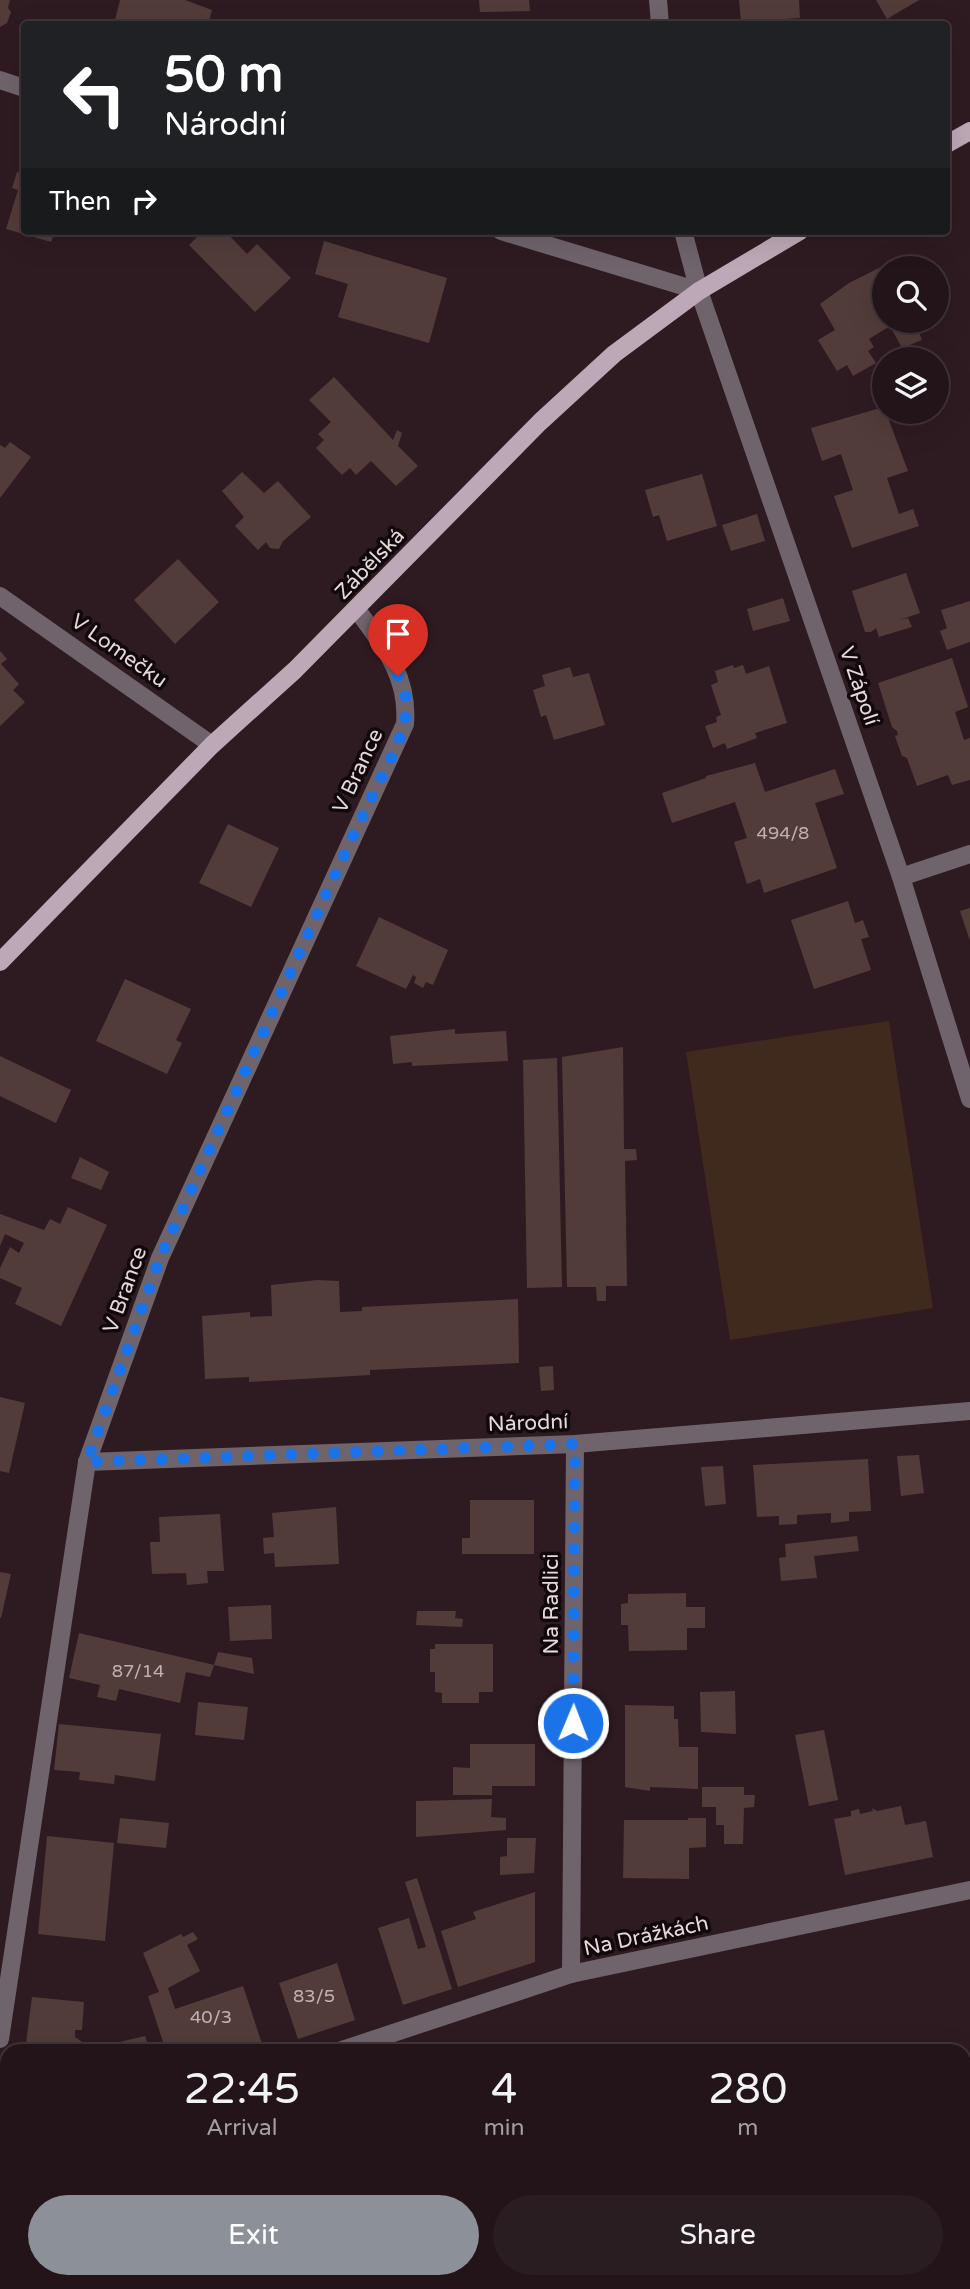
<!DOCTYPE html>
<html lang="en">
<head>
<meta charset="utf-8">
<style>
  body { margin:0; font-family:"Varela Round",sans-serif; background:#2a1d22; color:#f1f3f6; height:100vh; display:flex; flex-direction:column; font-size:26px; white-space:nowrap }
  * { box-sizing:border-box; margin:0 }
  p { font-size:23px; color:#a29ea2 }
  .icon { flex:none; width:38px; height:38px; fill:none; stroke:currentColor; stroke-width:2; stroke-linecap:round; stroke-linejoin:round }
  .map { position:relative; flex:1; overflow:hidden }
  .sheet { position:absolute; left:0px; top:2044px; width:971px; height:245px; display:flex; flex-direction:column; background:#221419; border-radius:21px 21px 0 0; box-shadow:0 7px 28px #0002,0 0 0 2px #3f3338 }
  .sheet>* { flex:none }
  .top-card { position:absolute; left:21px; top:21px; width:929px; height:214px; border-radius:7px; box-shadow:0 7px 28px #0002,0 0 0 2px #3f3338; background:#202124; color:#fff; overflow:hidden }
  .controls { position:absolute; left:872px; top:256px; display:grid; gap:14px }
  .controls a { display:grid; place-items:center; width:77px; height:77px; border-radius:50%; background:#221419; box-shadow:0 7px 28px #0002,0 0 0 2px #3f3338; font-size:35px }
  .pin { position:absolute; display:grid; place-items:center; width:60px; height:60px; color:#fff; margin:-72px -30px; border-radius:50% 50% 50% 0; rotate:-45deg; box-shadow:0 0 7px #0007 }
  .pin .icon { rotate:45deg }
  .me { position:absolute; width:77px; margin:-38px; rotate:1deg; stroke-linejoin:round; filter:drop-shadow(0 0 5px #0008) }
  .turn { display:flex; align-items:center; gap:24px; height:147px; padding:0 28px; font-size:32px }
  .turn .icon { width:91px; height:91px; stroke-width:2.5 }
  .turn b { display:block; font-size:49px; line-height:60px }
  .then { display:flex; align-items:center; height:66px; padding:0 28px; background:#0003; gap:14px; font-size:26px }
  .eta { display:flex; justify-content:space-evenly; align-items:center; height:119px; text-align:center }
  .eta b { font-size:42px; font-weight:600; line-height:49px }
  .button { display:flex; gap:14px; margin-top:auto; padding:14px 28px }
  .button a { flex:1; height:80px; border-radius:42px; background:#8c9099; color:#fff; font-size:28px; font-weight:600; line-height:80px; text-align:center }
  .button a+a { background:#2a1d22; color:#f1f3f6 }
  .map>svg:first-child { display:block }
  .green { fill:#40291d }
  .building { fill:#523c3a }
  .lines { fill:none; stroke-linecap:round; stroke-linejoin:round }
  .minor { stroke:#6f646c; stroke-width:18 }
  .major { stroke:#bda8b8; stroke-width:18 }
  .route { stroke:#1a73e8; stroke-width:12; stroke-dasharray:0 21.6 }
  .labels { text-anchor:middle; dominant-baseline:central; stroke-width:7; stroke-linejoin:round; paint-order:stroke }
  .number-label { font-size:18px; fill:#c1b1b4 }
  .street-label { font-size:21px; fill:#e6d8dc; stroke:#11080b }
</style>
</head>
<body>
<div class="map">
<svg width="970" height="2289" viewBox="0 0 970 2289">
  <rect width="100%" height="100%" fill="#2e1b21"/>
  <path class="green" d="M889,1021l44,287 -203,32 -44,-288z"/>
  <g class="building">
    <path d="M0,0h10l-2,8 3,4 -4,11 -7,4z"/>
    <path d="M120,0h65l27,10 -3,11 11,3h-106z"/>
    <path d="M479,0h50l1,11 -50,1z"/>
    <path d="M739,0h60l1,18 -59,4z"/>
    <path d="M876,0h43l-32,19z"/>
    <path d="M17,172l7,2v57h31l-4,11 -45,-13 12,-39 -6,-2z"/>
    <path d="M203,231h22l22,23 10,-10 34,34 -36,34 -66,-67z"/>
    <path d="M324,241l123,37 -18,65 -91,-26 10,-33 -33,-10z"/>
    <path d="M881,267l3,5v48h30l8,20 -20,8 -12,-22 -21,13 5,8 -6,4 8,12 -23,13 -6,-11 -10,6 -19,-31 17,-10 -15,-26 29,-21z"/>
    <path d="M334,377l59,63 4,-10 5,3 -4,13 20,20 -22,20 -25,-25 -15,14 -6,-7 -8,7 -26,-27 8,-8 -6,-6 13,-12 -22,-22z"/>
    <path d="M884,407l24,64 -21,7 12,36 14,-5 6,17 -67,22 -18,-52 19,-6 -12,-36 -19,7 -11,-33z"/>
    <path d="M10,442l21,15 -31,41v-53l5,3z"/>
    <path d="M242,472l22,21 14,-12 33,36 -28,24 -4,8 -9,-1 -4,-6 -8,8 -23,-24 9,-9 -22,-26z"/>
    <path d="M702,474l15,52 -50,15 -8,-26 -6,2 -8,-27z"/>
    <path d="M757,514l8,27 -34,10 -9,-26z"/>
    <path d="M178,559l41,43 -44,42 -41,-44z"/>
    <path d="M906,573l14,40 -21,7 9,-2 4,9 -33,10 -3,-9 -5,4h-6l-13,-41z"/>
    <path d="M783,598l7,23 -37,10 -6,-22z"/>
    <path d="M970,601v41l-23,8 -7,-19 7,-3 -6,-18z"/>
    <path d="M0,651l7,8 -6,5 18,20 -6,6 12,12 -25,24z"/>
    <path d="M952,658l16,49 -13,5 9,28 6,-2v42l-18,5 -4,-10 -31,11 -10,-28 -5,-2 -7,-20 3,-1 -1,-4 -5,-4 -14,-44z"/>
    <path d="M733,665l1,3 9,-3 3,9 23,-8 18,57 -32,10 2,5 -30,11 -2,-6 -12,5 -8,-22 12,-4 -1,-5 5,-2 -10,-30 7,-3 -3,-11z"/>
    <path d="M570,667l3,10 16,-4 16,52 -51,15 -8,-25 -5,2 -8,-27 12,-4 -3,-11z"/>
    <path d="M755,763l10,29 70,-23 9,25 -29,9 22,65 -73,25 -4,-14 -13,5 -13,-42 13,-4 -12,-36 -63,21 -10,-30 44,-15v-2z"/>
    <path d="M228,824l51,24 -28,59 -52,-24z"/>
    <path d="M848,901l7,22 8,-3 6,17 -8,2 10,31 -57,19 -23,-69z"/>
    <path d="M970,908v33l-10,-30z"/>
    <path d="M379,917l69,33 -15,35 -7,-3 -3,6 -9,-5 2,-6 -3,-2 -7,14 -50,-23z"/>
    <path d="M125,979l66,30 -15,31 6,3 -15,31 -71,-33z"/>
    <path d="M455,1029v5l51,-3 2,30 -96,5v-4l-19,2 -3,-28z"/>
    <path d="M623,1047l1,102h12l1,11 -12,1 2,125h-21v15h-9l-1,-14h-29l-5,-230z"/>
    <path d="M0,1056l71,34 -15,33 -56,-27z"/>
    <path d="M557,1058l5,229 -35,1 -4,-228z"/>
    <path d="M80,1157l29,15 -8,18 -30,-12z"/>
    <path d="M68,1207l39,18 -46,101 -46,-22 7,-16 -22,-10v-10l10,-21 9,6 5,-10 -19,-9 -5,12v-32l44,16 6,-11 10,5z"/>
    <path d="M317,1280l22,1 1,31 22,-1v-4l156,-8 1,64 -149,7v5l-121,7v-5l-44,2 -3,-63 48,-4v5l22,-1 -1,-31z"/>
    <path d="M553,1366l1,24 -13,1 -2,-24z"/>
    <path d="M0,1397l25,6 -16,70 -9,-2z"/>
    <path d="M919,1455l5,38 -23,3 -4,-40z"/>
    <path d="M868,1459l3,52 -22,1v9l-18,2v-10l-34,2v9l-18,1v-9l-22,1 -4,-52z"/>
    <path d="M723,1466l3,38 -21,2 -4,-39z"/>
    <path d="M470,1500h64v54h-72v-16h8z"/>
    <path d="M336,1507l3,57 -64,3 -1,-14 -10,1 -1,-16 11,-1 -2,-24z"/>
    <path d="M220,1514l4,57h-17l1,12 -21,2 -1,-12 -34,1 -2,-32h10l-1,-25z"/>
    <path d="M857,1536l2,15 -45,5 3,22 -36,3 -2,-23 7,-1 -1,-13z"/>
    <path d="M0,1572l11,2 -10,44h-1z"/>
    <path d="M686,1593v14h19v21h-18v22l-58,1 -1,-26h-7v-21l7,-1v-9z"/>
    <path d="M271,1605l1,34 -42,2 -2,-34z"/>
    <path d="M417,1611h39l-1,7 8,1 -1,8 -46,-2z"/>
    <path d="M79,1633l135,32 -4,12 -24,-5 -6,31 -61,-14 -3,12 -19,-4 3,-12 -31,-7z"/>
    <path d="M435,1644h58v48h-14v11h-37v-10l-7,-1v-20h-5v-23h5z"/>
    <path d="M218,1652l34,6 2,16 -40,-9z"/>
    <path d="M735,1691l1,43 -35,-2 -1,-40z"/>
    <path d="M198,1702l50,5 -4,33 -49,-5z"/>
    <path d="M625,1705l49,1v13h4l1,28h19v42l-48,-2v4l-25,-4z"/>
    <path d="M59,1724l102,10 -6,47 -40,-6 -1,9 -35,-4 1,-8 -26,-2z"/>
    <path d="M824,1730l14,70 -29,6 -14,-71z"/>
    <path d="M470,1744h65v42h-43v9h-39v-28l17,1z"/>
    <path d="M702,1787h42v8h11l-1,12 -10,1 -1,36h-19v-19h-8v-18h-14z"/>
    <path d="M492,1799l-1,18 15,1v12l-90,7v-36z"/>
    <path d="M901,1806l4,19 21,-4 7,36 -88,18 -11,-56 17,-3v-5l8,-2 1,5 13,-3 -1,-3 5,3z"/>
    <path d="M120,1818l49,5 -3,25 -49,-5z"/>
    <path d="M688,1818h18v29l-17,1v31l-66,-1 1,-58h64z"/>
    <path d="M47,1836l67,7 -9,98 -67,-7z"/>
    <path d="M507,1838h29l-2,35 -34,2v-18l7,-1z"/>
    <path d="M417,1878l35,111 -49,16 -25,-77 31,-10 9,31 8,-2 -21,-65z"/>
    <path d="M535,1892v70l-77,25 -17,-56 35,-12 -3,-7z"/>
    <path d="M193,1932l5,7 -11,6 13,26 -32,17 7,21 68,-23 21,64 -98,1 -18,-55 11,-4 -16,-39 38,-19 2,3z"/>
    <path d="M337,1963l18,57 -57,19 -19,-56z"/>
    <path d="M32,1997l52,5 -2,28h-7v7l20,14h-70z"/>
    <path d="M145,2036l5,15h-45l-2,-5z"/>
    <path d="M682,2282h73l2,7h-73z"/>
  </g>
  <g class="lines">
    <g class="minor">
      <path d="M658,0l2,24"/>
      <path d="M0,80l24,8"/>
      <path d="M501,231l198,60"/>
      <path d="M683,231l16,60 202,586 69,222"/>
      <path d="M0,596l212,149"/>
      <path d="M901,877l69,-23"/>
      <path d="M87,1462l488,-18 395,-33"/>
      <path d="M571,1974l4,-530"/>
      <path d="M0,2039l87,-577 73,-204 245,-534c4,-47 -21,-78 -48,-114"/>
      <path d="M339,2051l232,-77 399,-84"/>
      <path d="M0,2175h7"/>
      <path d="M538,2282l2,7"/>
    </g>
    <g class="major">
      <path d="M947,144l23,-13"/>
      <path d="M0,962l212,-217 83,-75 245,-248 74,-68 85,-63 101,-60"/>
    </g>
  </g>
  <g class="lines">
    <path class="route" d="M398,676l9,24 -2,24 -9,24 -45,92 -191,418 -73,204 488,-18 -2,279"/>
  </g>
  <g class="labels">
    <g class="number-label">
      <text x="783" y="833">494/8</text>
      <text x="138" y="1671">87/14</text>
      <text x="314" y="1996">83/5</text>
      <text x="211" y="2017">40/3</text>
    </g>
    <g class="street-label">
      <text transform="translate(370 564) rotate(-46)">Zábělská</text>
      <text transform="translate(119 651) rotate(35)">V Lomečku</text>
      <text transform="translate(859 686) rotate(71)">V Zápolí</text>
      <text transform="translate(358 771) rotate(-65)">V Brance</text>
      <text transform="translate(125 1290) rotate(-70)">V Brance</text>
      <text transform="translate(528 1423) rotate(-2)">Národní</text>
      <text transform="translate(551 1604) rotate(-90)">Na Radlici</text>
      <text transform="translate(646 1936) rotate(-12)">Na Drážkách</text>
    </g>
  </g>
</svg>
<div class="controls">
<a><svg class="icon" aria-label="search" viewBox="0 0 24 24"><circle cx="10" cy="10" r="6"/><path d="M15 15l6 6"/></svg></a>
<a><svg class="icon" aria-label="layers" viewBox="0 0 24 24"><path d="M12 4l9 5-9 5-9-5zM3 14l9 5 9-5"/></svg></a>
</div>
<div class="pin" style="left:398px;top:676px;background:#d93025"><svg class="icon" aria-label="arrive" viewBox="0 0 24 24"><path d="M6 21V4h12l-3 4 3 4H6"/></svg></div>
<svg class="me" style="left:573px;top:1723px" viewBox="-20 -20 40 40"><circle r="17" fill="#1a73e8" stroke="#fff" stroke-width="3"/><path d="M0-11L8 9 0 5-8 9z" fill="#fff"/></svg>
<div class="top-card">
<div class="turn"><svg class="icon" aria-label="left" viewBox="0 0 24 24"><path d="M17 20v-9H6M10 6l-5 5 5 5"/></svg><div><b>50 m</b>Národní</div></div>
<div class="then">Then<svg class="icon" aria-label="right" viewBox="0 0 24 24"><path d="M7 20v-9h11M14 6l5 5-5 5"/></svg></div>
</div>
<section class="sheet">
<div class="eta">
<div><b>22:45</b><p>Arrival</p></div>
<div><b>4</b><p>min</p></div>
<div><b>280</b><p>m</p></div>
</div>
<div class="button"><a>Exit</a><a>Share</a></div>
</section>
</div>
</body>
</html>
